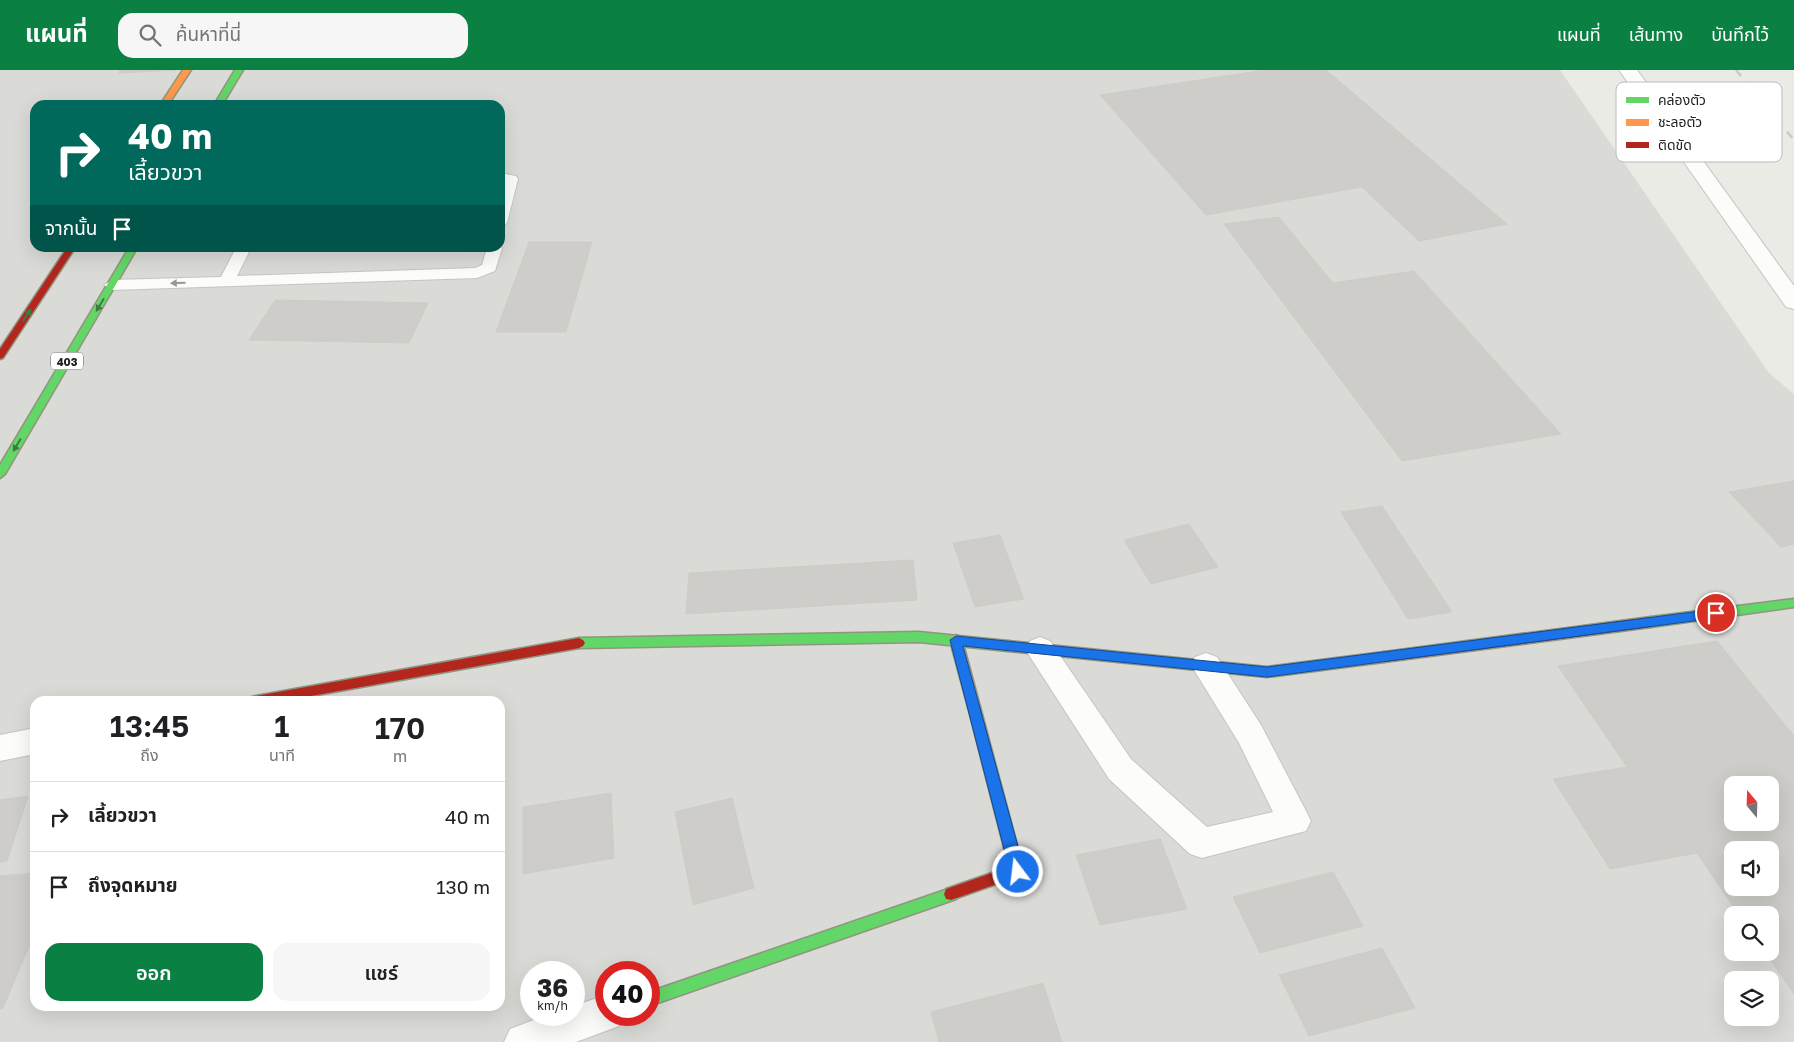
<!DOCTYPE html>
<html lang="th">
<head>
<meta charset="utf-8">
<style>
  body { margin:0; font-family:"Golos Text","Noto Sans Thai",sans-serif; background:#f6f6f6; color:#202124; height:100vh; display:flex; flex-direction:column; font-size:19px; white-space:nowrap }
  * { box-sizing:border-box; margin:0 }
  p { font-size:16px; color:#757577 }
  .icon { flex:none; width:28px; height:28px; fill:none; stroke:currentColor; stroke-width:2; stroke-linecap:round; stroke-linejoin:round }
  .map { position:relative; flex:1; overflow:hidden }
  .sheet { position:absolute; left:30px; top:626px; width:475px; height:315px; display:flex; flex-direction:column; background:#fff; border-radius:15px; box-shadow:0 5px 20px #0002 }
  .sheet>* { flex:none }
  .banner { position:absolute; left:30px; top:30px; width:475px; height:152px; border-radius:15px; box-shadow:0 5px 20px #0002; background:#00695c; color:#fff; overflow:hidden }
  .needle { width:32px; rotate:341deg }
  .fabs { position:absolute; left:1724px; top:706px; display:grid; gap:10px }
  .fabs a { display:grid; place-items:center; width:55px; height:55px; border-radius:10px; background:#fff; box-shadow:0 5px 20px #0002; font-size:25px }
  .speed { position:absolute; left:520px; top:891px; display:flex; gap:10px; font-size:25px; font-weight:700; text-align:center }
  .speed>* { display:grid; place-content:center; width:65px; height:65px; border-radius:50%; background:#fff; box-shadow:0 5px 20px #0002; line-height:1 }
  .speed small { font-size:12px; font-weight:400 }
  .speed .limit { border:8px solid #d22; background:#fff; color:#111 }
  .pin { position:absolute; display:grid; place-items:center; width:42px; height:42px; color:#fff; margin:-21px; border:2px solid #fff; border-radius:50%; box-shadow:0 1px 5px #0007 }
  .me { position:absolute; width:55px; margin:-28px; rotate:345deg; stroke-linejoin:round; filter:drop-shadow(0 0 4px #0008) }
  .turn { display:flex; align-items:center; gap:18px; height:105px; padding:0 15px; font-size:22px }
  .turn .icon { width:65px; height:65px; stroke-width:2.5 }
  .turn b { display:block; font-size:35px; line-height:42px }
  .then { display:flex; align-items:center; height:48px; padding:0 15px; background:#0003; gap:10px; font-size:19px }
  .eta { display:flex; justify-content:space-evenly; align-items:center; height:85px; text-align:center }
  .eta b { font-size:30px; font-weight:600; line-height:35px }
  .button { display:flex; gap:10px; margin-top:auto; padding:10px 15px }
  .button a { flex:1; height:58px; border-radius:15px; background:#0b8043; color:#fff; font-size:20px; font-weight:600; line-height:58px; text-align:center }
  .button a+a { background:#f6f6f6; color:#202124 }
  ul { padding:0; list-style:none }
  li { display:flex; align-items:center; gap:15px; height:70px; padding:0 15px; border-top:1px solid #e0e0e0 }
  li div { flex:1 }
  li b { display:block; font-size:19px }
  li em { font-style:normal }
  header { display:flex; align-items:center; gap:30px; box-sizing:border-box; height:70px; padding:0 25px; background:#0b8043; color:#fff }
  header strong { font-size:24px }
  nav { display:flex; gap:28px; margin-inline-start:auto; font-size:18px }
  .search { width:350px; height:45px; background:#f6f6f6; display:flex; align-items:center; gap:12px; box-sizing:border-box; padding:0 18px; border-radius:15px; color:#757577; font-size:19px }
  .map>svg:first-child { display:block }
  .residential { fill:#dadad7; fill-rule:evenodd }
  .building { fill:#cecdc9; stroke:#ceccc7; fill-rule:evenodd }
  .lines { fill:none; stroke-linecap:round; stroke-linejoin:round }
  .lane-casing { stroke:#c4c4c2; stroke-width:2 }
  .street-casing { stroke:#c4c4c2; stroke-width:2 }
  .fast-casing { stroke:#90957f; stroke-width:3 }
  .slow-casing { stroke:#90957f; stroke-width:3 }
  .jam-casing { stroke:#90957f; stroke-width:3 }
  .lane { fill:#fcfcfb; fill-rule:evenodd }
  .street { fill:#fcfcfb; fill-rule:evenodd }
  .fast { fill:#63d668; fill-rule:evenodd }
  .slow { fill:#ff974d; fill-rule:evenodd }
  .jam { fill:#b3261e; fill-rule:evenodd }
  .rail { stroke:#cacac9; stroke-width:2.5; stroke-dasharray:8 8; stroke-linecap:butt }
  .oneway { fill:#989897 }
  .oneway2 { fill:#407a42 }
  .route { fill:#1a73e8; stroke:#114b97 }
  .labels { text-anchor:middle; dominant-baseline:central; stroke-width:5; stroke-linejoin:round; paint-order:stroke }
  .shield { fill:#fff; stroke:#616161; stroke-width:1 }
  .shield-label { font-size:11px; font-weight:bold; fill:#1d1d1d }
  .key { fill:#fff; stroke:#bbb; stroke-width:1 }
  .key-label { font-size:14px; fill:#1d1d1d }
</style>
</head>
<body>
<header>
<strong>แผนที่</strong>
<div class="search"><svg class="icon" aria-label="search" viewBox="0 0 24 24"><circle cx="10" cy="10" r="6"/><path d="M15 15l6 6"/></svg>ค้นหาที่นี่</div>
<nav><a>แผนที่</a><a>เส้นทาง</a><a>บันทึกไว้</a></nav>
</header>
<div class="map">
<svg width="1794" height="972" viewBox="0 0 1794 972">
  <rect width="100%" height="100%" fill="#ebebe6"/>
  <path class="residential" d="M0,0h1560l209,303 25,21v648h-1794zM35,35h465v143h-465zM35,631h465v305h-465zM1732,715h38v37h-38zM1732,780h38v38h-38zM1732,845h38v37h-38zM531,902h43v43h-43zM606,902h43v43h-43zM1732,910h38v38h-38z"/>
  <g class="building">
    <path d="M120,0h57l-58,3z"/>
    <path d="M1265,0h61l181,154 -88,17 -57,-54 -156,28 -106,-120z"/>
    <path d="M1279,147l54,66 81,-12 147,163 -159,27 -178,-237z"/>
    <path d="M529,172h63l-26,90h-70z"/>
    <path d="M275,230l153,3 -19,40 -160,-3z"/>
    <path d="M1794,411v63l-13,3 -52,-55z"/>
    <path d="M1382,436l70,106 -44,7 -67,-107z"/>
    <path d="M1189,454l29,43 -67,17 -27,-44z"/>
    <path d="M1000,465l24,64 -49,8 -22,-64z"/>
    <path d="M913,490l4,40 -231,14 3,-41z"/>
    <path d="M1717,571l77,95v258l-29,-42h5v-37h-31l-42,-62 -87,16 -57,-90 74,-12 -69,-101zM1732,715h38v37h-38zM1732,780h38v38h-38z"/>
    <path d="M611,723l3,65 -91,16v-67z"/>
    <path d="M28,726l-21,65 -7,1v-62z"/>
    <path d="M732,728l22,90 -61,17 -18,-93z"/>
    <path d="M1160,769l27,70 -87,16 -24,-70z"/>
    <path d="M1333,802l30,54 -103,27 -27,-56z"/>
    <path d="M35,803v59l-32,76 -3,1v-133z"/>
    <path d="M1382,878l33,60 -106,28 -30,-61z"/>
    <path d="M1043,913l19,59h-123l-8,-30z"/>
  </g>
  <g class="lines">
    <g class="lane-casing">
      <g id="lane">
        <path d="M500,103l16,3 2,3 -11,44 -7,4v-33l3,-12 -3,-1z"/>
        <path d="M500,176l2,2 -7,23 -18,7 -365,12 -8,-5 8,-5 109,-3 15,-29h15l-14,28 238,-8 7,-3 5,-17h13z"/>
      </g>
    </g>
    <g class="street-casing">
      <g id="street">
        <path d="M1619,0h18l157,216v23l-8,-2z"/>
        <path d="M1040,567l10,4 81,118 76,68 66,-15 -34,-69 -48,-78 4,-8 11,-4 11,4 44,68 45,86 5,10 -5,10 -104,27 -12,-4 -81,-75 -84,-130 5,-8z"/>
        <path d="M35,658v26l-35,7v-26z"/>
        <path d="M606,925v20h18l-5,11 -43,16h-72l6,-13 37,-14h27v-9z"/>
      </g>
    </g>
    <g class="fast-casing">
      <g id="fast">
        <path d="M235,0h8l-21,35h-8z"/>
        <path d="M129,178h8l-132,226 -5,4v-13z"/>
        <path d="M1794,529v8l-143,20 -4,-2 -2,-3 2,-3 4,-2z"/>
        <path d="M919,562l89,9 4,2 2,3 -2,3 -4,2 -89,-9 -340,6 -4,-2 -2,-3 2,-3 4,-2z"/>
        <path d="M951,818l5,1 2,5 -2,5 -307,107v-14z"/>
      </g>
    </g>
    <g class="slow-casing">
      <g id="slow">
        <path d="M183,0h8l-23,35h-8z"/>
        <path d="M956,565l4,2 2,3 18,67 -2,4 -4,1 -4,-1 -2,-4 -18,-67 2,-3z"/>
        <path d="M1008,571l259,26 117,-15 4,2 2,3 -2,3 -4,2 -117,15 -259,-26 -4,-2 -2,-3 2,-3z"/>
      </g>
    </g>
    <g class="jam-casing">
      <g id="jam">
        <path d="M67,178h8l-72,110 -3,1v-10z"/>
        <path d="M1651,547l4,2 2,3 -2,3 -4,2 -267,35 -4,-2 -2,-3 2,-3 4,-2z"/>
        <path d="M579,568l4,2 2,3 -2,3 -4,2 -296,53h-33l2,-4 4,-1z"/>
        <path d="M974,632l4,1 2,4 44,164 -2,4 -71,25 -5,-1 -2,-5 2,-5 63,-22 -41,-160 2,-4z"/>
      </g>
    </g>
    <use href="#lane" class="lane"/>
    <use href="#street" class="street"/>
    <use href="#fast" class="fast"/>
    <use href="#slow" class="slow"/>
    <use href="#jam" class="jam"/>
    <path class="rail" d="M1736,0l58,70"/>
  </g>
  <defs><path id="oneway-solid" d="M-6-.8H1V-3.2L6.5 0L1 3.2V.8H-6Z" transform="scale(1.25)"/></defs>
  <use class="oneway" href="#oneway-solid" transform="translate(178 213) rotate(178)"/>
  <g class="oneway2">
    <use href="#oneway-solid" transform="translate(100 235) rotate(121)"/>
    <use href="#oneway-solid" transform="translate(27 245) rotate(-57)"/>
    <use href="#oneway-solid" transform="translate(17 375) rotate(121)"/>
  </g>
  <path class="route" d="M1716,539l6,4 -6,5 -449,59 -304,-31 62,226 -3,4 -4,2 -5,-2 -3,-4 -60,-232 6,-4 311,31z"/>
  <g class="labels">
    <rect class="shield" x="51" y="282.5" width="32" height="17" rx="4"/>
    <g class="shield-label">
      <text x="67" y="291">403</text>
    </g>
  </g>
  <rect x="1616" y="12" width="166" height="80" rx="8" class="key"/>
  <rect x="1626" y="27" width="23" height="6" fill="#63d668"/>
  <rect x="1626" y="49" width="23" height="7" fill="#ff974d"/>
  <rect x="1626" y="72" width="23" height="6" fill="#b3261e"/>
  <g class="key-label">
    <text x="1658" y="35">คล่องตัว</text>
    <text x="1658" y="57">ชะลอตัว</text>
    <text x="1658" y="80">ติดขัด</text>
  </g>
</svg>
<div class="fabs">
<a><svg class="needle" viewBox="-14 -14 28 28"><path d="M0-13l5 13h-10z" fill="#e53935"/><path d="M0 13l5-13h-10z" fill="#757577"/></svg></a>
<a><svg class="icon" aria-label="sound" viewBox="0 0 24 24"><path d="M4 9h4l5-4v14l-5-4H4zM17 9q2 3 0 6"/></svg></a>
<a><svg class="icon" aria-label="search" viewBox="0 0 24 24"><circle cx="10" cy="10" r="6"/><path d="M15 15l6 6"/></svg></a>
<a><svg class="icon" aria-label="layers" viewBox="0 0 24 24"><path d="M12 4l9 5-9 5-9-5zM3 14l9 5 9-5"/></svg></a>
</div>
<div class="speed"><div>36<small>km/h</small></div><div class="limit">40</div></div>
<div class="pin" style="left:1716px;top:543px;background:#d93025"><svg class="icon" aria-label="arrive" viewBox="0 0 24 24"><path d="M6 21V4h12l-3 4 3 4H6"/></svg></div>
<svg class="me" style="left:1018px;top:802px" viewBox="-20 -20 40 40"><circle r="17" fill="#1a73e8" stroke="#fff" stroke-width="3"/><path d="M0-11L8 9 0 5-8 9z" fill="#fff"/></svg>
<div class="banner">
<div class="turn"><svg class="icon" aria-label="right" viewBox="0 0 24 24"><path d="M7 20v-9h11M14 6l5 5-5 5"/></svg><div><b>40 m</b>เลี้ยวขวา</div></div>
<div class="then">จากนั้น<svg class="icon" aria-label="arrive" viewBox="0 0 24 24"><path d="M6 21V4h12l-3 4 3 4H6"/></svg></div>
</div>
<section class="sheet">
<div class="eta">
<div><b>13:45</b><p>ถึง</p></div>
<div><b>1</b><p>นาที</p></div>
<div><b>170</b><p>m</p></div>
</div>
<ul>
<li><svg class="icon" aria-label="right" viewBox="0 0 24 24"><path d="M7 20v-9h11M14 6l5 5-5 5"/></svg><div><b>เลี้ยวขวา</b></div><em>40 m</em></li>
<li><svg class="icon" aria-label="arrive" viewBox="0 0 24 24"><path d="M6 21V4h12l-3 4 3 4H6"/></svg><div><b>ถึงจุดหมาย</b></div><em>130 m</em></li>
</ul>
<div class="button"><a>ออก</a><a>แชร์</a></div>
</section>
</div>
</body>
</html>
